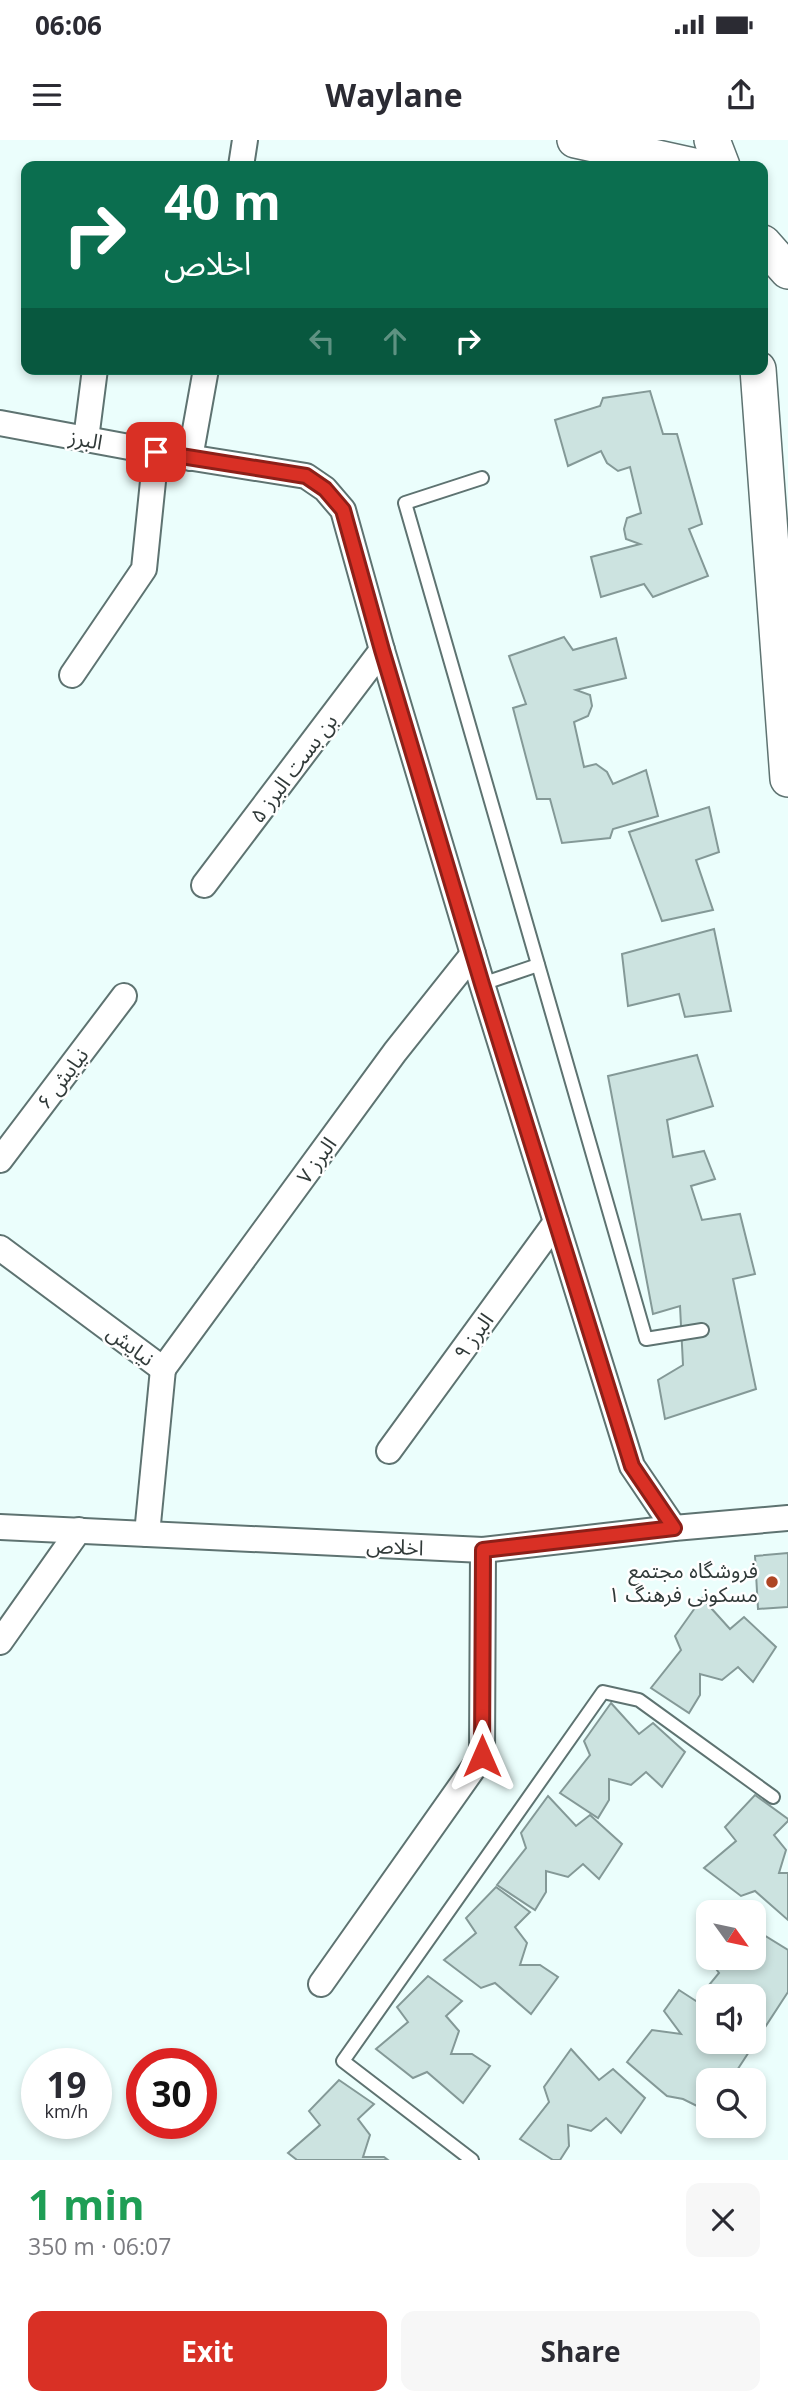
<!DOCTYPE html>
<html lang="en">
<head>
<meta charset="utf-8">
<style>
  body { margin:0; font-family:"Open Sans","Noto Sans Arabic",sans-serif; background:#f7f7f7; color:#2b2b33; height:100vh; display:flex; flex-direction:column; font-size:26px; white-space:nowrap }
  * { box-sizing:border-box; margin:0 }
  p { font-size:23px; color:#7c7c81 }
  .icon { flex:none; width:38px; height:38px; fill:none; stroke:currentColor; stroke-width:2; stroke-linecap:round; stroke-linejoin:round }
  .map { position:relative; height:2020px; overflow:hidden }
  .side { display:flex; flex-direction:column; background:#fff; flex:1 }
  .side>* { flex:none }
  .top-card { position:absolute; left:21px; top:21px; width:747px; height:214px; border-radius:14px; box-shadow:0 4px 10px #0003; background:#0b6e4f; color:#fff; overflow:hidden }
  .needle { width:46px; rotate:123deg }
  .buttons { position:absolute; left:696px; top:1760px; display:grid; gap:14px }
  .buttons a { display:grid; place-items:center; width:70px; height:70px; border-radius:14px; background:#fff; box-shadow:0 4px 10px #0003; font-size:35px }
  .speed { position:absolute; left:21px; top:1908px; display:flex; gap:14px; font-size:35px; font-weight:700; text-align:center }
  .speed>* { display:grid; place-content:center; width:91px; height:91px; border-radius:50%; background:#fff; box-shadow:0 4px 10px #0003; line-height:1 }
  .speed small { font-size:18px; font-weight:400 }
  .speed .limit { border:10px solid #d22; background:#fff; color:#111 }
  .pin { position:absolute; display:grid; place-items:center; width:60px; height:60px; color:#fff; margin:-30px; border-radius:14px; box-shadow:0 4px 10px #0006 }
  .me { position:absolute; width:77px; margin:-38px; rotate:0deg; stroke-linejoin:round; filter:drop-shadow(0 0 5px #0008) }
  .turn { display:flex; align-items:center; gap:24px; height:147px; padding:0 28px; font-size:32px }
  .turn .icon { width:91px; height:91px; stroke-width:2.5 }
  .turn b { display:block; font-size:49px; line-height:60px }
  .lanes { display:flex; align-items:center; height:66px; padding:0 28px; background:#0003; justify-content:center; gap:35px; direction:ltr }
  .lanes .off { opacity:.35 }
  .round { display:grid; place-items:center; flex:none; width:74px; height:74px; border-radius:14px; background:#f7f7f7 }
  .headline { display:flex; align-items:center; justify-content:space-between; height:119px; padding:0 28px }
  h1 { font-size:42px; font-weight:700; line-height:52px; color:#1e9e55 }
  .primary-button { display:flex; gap:14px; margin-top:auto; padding:14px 28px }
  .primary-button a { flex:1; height:80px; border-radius:14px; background:#d93025; color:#fff; font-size:28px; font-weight:700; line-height:80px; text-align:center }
  .primary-button a+a { background:#f7f7f7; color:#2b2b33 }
  .status { display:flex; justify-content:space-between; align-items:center; height:49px; padding:0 35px; background:#fff; direction:ltr }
  .status svg { height:19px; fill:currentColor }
  header { display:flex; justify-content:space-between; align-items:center; height:91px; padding:0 28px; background:#fff; font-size:32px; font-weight:700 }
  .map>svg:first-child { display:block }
  .building { fill:#cce3e0; stroke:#849997; stroke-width:2; fill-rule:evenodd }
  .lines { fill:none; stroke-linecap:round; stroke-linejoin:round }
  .service-casing { stroke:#5e7371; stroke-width:16 }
  .minor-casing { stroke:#5e7371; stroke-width:28 }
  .secondary-casing { stroke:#5e7371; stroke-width:38 }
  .service { stroke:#fff; stroke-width:12 }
  .minor { stroke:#fff; stroke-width:24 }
  .secondary { stroke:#fff; stroke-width:35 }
  .route-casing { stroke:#8d1f18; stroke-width:18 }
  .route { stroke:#d93025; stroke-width:12 }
  .poi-dot { fill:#ae4624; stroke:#fff; stroke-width:2.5 }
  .labels { text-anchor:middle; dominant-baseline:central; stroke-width:5; stroke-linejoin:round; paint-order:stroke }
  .street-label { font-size:21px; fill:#313a39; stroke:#fff }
  .poi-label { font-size:21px; fill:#313a39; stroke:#fff; text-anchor:end }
</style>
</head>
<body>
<div class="status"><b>06:06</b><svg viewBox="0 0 49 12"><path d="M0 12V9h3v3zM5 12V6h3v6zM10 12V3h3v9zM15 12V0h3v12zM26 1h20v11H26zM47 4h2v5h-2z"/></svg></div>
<header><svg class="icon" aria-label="menu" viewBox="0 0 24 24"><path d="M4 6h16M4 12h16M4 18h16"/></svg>Waylane<svg class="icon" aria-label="share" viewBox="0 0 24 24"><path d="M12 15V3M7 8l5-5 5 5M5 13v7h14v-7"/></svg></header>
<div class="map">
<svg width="788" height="2020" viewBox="0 0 788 2020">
  <rect width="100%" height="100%" fill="#ebfefc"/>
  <g class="building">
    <path d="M650,251l13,43h14l25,90 -13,5 19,47 -55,21 -9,-13 -43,13 -10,-40 49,-13 -14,-5 -2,-10 3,-11 14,-5 -11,-46 -12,4 -11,-8 -6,-12 -33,15 -13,-46 45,-14 3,-8z"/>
    <path d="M564,497l9,13 43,-12 10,40 -50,12 14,5 2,11 -4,10 -14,6 10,45 12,-3 11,8 6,12 33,-14 12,46 -45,13 -3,9 -48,5 -12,-44h-13l-24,-91 13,-4 -17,-48z"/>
    <path d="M709,667l10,45 -23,8 17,50 -51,11 -33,-89z"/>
    <path d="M714,789l17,82 -46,6 -6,-23 -51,12 -6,-52z"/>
    <path d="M697,915l16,51 -46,14 6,37 31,-6 11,28 -24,7 11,34 38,-6 15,60 -22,5 23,110 -91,30 -7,-39 25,-15 -3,-59 -27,8 -45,-238z"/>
    <path d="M788,1413v54l-30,2 -3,-53z"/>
    <path d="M702,1458l28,31 14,-12 32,30 -23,35 -15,-15 -16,13 -22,-6v21l-11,18 -38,-25 30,-38 -6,-14z"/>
    <path d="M611,1563l28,31 14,-11 32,29 -23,35 -16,-15 -15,13 -22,-6v21l-11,18 -38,-25 30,-38 -6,-14z"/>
    <path d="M755,1655l33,24v2l-14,14 12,15 -7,23h9v47l-33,-29 -14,5 -37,-28 32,-27 -11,-14z"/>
    <path d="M548,1656l28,30 14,-11 32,29 -23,35 -16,-15 -15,13 -22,-6v21l-11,18 -38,-25 29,-37 -5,-15z"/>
    <path d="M496,1747l34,25 -15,15 12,16 -7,22h20l18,12 -27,37 -36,-31 -14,5 -37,-28 32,-27 -10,-15z"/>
    <path d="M754,1789l34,21v42l-58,89h-21v24l-4,5 -22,-11 -16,-3 -40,-34 25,-32 29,4 -17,-23 15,-21 17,11 23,-28 -11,-15 1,-2v2h45zM709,1857h45v45h-45z"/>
    <path d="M428,1836l34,25 -16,15 13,15 -8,23h21l18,12 -27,37 -36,-31 -14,6 -37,-29 32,-27 -11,-15z"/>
    <path d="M571,1909l28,31 14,-11 32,29 -24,35 -15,-15 -15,13 -23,-6 1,21 -9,14h-7l-33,-21 29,-37 -5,-15z"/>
    <path d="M339,1940l35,24 -16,15 12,16 -7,22h21l4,3h-91l-9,-7 32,-28 -11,-14z"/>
  </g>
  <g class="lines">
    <g class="service-casing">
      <g id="service">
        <path d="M482,338l-77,25 241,836 56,-9"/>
        <path d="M482,844l56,-19"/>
        <path d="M472,2020l-129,-99 260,-369 36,8 134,97"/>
      </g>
    </g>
    <g class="minor-casing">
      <g id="minor">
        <path d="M241,26l4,-26"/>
        <path d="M0,283l156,29 150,24 19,13 18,21 39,140 100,334 150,482 42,62"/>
        <path d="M86,299l9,-70"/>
        <path d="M190,318l16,-89"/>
        <path d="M72,535l72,-106 12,-117"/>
        <path d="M204,745l178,-235"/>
        <path d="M0,1020l124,-164"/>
        <path d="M0,1108l163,121"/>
        <path d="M163,1229l232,-317 78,-98"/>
        <path d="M389,1311l167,-229"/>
        <path d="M0,1387l483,23 191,-22 114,-10"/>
        <path d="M147,1394l16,-165"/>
        <path d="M0,1502l79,-112"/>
        <path d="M321,1844l161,-228 1,-206"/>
      </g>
    </g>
    <g class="secondary-casing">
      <g id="secondary">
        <path d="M575,0l119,26"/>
        <path d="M712,0l10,26"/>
        <path d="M763,103l25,28"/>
        <path d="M758,229l30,410"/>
      </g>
    </g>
    <use href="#service" class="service"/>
    <use href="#minor" class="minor"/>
    <use href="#secondary" class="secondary"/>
  </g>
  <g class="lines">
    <g class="route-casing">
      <path id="route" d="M156,312l150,24 19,13 18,21 39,140 100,334 150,482 42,62 -191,22 -1,206"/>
    </g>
    <use href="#route" class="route"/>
  </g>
  <circle class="poi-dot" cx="772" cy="1442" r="7"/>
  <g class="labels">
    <g class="street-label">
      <text transform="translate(86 299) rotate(11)">البرز</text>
      <text transform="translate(293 628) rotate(-53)">بن بست البرز ۵</text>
      <text transform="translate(62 938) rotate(-53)">نیایش ۶</text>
      <text transform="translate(316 1020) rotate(-54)">البرز ۷</text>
      <text transform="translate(473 1196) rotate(-54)">البرز ۹</text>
      <text transform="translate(131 1205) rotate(37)">نیایش</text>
      <text transform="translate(395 1406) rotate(3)">اخلاص</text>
    </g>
    <g class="poi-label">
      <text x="758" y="1430">فروشگاه مجتمع<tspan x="758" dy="24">مسکونی فرهنگ ۱</tspan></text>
    </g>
  </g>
</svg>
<div class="buttons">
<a><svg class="needle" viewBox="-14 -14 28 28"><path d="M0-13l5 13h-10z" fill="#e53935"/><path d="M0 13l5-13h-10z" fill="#7c7c81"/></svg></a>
<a><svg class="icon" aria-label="sound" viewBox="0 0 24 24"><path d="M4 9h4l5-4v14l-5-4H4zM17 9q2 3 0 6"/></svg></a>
<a><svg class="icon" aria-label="search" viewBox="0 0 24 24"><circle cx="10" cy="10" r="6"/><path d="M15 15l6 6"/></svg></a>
</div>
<div class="speed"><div>19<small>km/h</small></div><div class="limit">30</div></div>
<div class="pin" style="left:156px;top:312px;background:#d93025"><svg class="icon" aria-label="arrive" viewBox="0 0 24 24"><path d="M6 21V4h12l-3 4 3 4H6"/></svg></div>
<svg class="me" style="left:482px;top:1616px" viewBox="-20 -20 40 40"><path d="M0-17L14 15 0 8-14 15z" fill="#d93025" stroke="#fff" stroke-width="4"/></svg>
<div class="top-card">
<div class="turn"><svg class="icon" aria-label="right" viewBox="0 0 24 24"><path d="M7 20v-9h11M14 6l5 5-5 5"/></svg><div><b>40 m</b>اخلاص</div></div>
<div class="lanes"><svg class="icon off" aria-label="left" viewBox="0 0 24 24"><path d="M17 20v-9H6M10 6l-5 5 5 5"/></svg><svg class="icon off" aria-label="ahead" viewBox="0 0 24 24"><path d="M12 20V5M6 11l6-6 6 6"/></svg><svg class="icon" aria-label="right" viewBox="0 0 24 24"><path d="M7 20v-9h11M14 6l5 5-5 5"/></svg></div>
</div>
</div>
<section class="side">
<div class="headline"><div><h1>1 min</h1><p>350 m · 06:07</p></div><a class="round"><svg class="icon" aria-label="close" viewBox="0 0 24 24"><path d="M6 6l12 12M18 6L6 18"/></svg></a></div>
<div class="primary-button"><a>Exit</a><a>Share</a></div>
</section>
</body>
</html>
